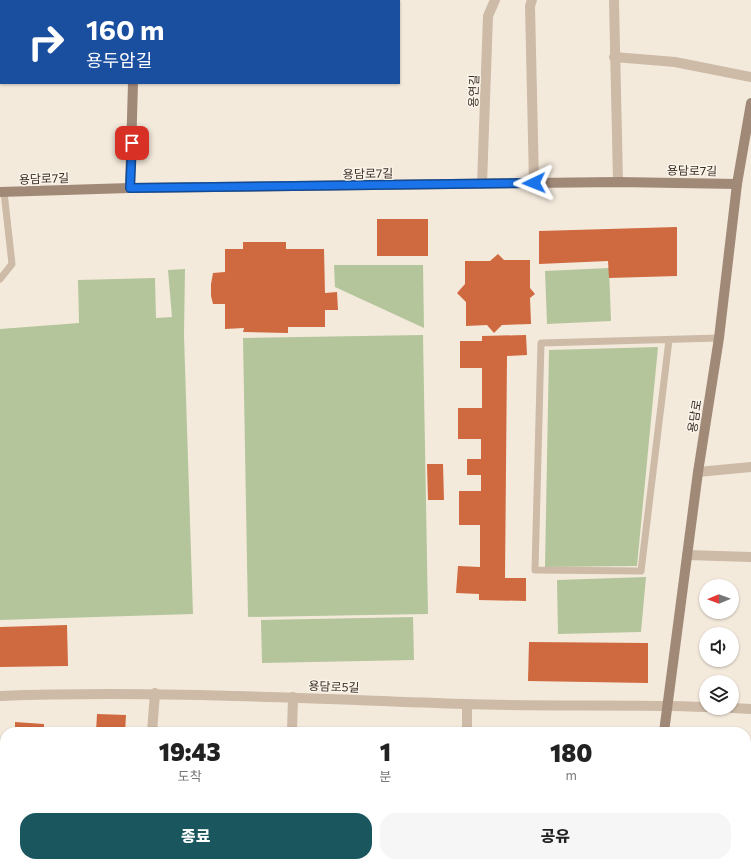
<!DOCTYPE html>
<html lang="ko">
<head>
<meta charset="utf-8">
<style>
  body { margin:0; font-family:Commissioner,"Noto Sans KR",sans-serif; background:#f6f6f6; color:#222; height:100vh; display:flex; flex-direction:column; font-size:15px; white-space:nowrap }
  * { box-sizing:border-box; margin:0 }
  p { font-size:13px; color:#767676 }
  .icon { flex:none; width:22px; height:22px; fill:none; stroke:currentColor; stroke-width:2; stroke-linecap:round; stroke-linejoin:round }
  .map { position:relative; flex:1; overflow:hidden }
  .details { position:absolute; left:0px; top:727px; width:751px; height:140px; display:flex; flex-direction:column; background:#fff; border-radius:16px 16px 0 0; box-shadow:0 1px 3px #0004 }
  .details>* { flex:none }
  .banner { position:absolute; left:0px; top:0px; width:400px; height:84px; box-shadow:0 1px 3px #0004; background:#1a4fa0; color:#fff; overflow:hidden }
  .needle { width:26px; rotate:269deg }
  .tools { position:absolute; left:699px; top:579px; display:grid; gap:8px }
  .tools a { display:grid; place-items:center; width:40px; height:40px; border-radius:50%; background:#fff; box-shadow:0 1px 3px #0004; font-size:20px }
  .pin { position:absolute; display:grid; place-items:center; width:34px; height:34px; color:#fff; margin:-17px; border-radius:8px; box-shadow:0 2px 6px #0006 }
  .me { position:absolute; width:44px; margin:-22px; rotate:268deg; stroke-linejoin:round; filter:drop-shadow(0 0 3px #0008) }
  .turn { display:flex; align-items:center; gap:14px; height:84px; padding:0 20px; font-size:18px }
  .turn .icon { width:52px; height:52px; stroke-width:2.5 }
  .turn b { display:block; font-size:28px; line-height:34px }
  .eta { display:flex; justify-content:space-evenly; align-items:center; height:68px; text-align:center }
  .eta b { font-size:24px; font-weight:800; line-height:28px }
  .cta { display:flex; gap:8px; margin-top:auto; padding:8px 20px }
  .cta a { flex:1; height:46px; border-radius:16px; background:#1a565e; color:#fff; font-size:16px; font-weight:800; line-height:46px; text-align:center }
  .cta a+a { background:#f6f6f6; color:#222 }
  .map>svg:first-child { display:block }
  .green { fill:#b4c59b }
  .building { fill:#cf693f }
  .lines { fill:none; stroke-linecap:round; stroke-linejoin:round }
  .lane { stroke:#cdbaa7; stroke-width:7 }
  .street { stroke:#cdbaa7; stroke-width:10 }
  .secondary { stroke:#a18978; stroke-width:10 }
  .route-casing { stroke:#114b97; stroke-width:10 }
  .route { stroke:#1a73e8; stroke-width:7 }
  .labels { text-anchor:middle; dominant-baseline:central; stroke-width:3; stroke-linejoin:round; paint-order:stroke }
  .street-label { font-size:12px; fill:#392e28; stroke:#fbf4e9 }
</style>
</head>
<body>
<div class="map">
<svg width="751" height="867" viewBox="0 0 751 867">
  <rect width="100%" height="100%" fill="#f4eadc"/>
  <g class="green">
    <path d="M334,265h89l1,63 -89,-41z"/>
    <path d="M609,268l2,53 -64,3 -2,-53z"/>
    <path d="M185,269l-1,66 9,279 -193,6v-291l79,-6 -1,-43 77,-2 1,40 16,-1 -4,-47z"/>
    <path d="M423,335l5,279 -180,3 -5,-279z"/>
    <path d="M658,347l-21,219 -92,1 4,-217z"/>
    <path d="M646,577l-5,55 -83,2 -1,-54z"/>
    <path d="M413,617l1,43 -152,3 -1,-43z"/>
  </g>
  <g class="building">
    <rect x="377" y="219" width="51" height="37"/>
    <path d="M677,227v49l-68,2 -1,-17 -69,3v-33z"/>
    <path d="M243,242h43v7h38l1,44 12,-1 1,18h-13v17h-37v6l-45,-1 1,-4 -19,1v-25h-12l-2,-8v-12l2,-11 12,-1v-23h18z"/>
    <path d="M498,254l6,6h26v28l5,6 -5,4 1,26 -29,1 -8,8 -7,-8 -21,1v-24l-9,-9 8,-9v-23h25z"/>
    <path d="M526,335l1,20 -20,1 -2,222h21v23l-47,-1v-6l-23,-1 2,-27 22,1v-42h-21v-34h22v-16h-14v-16h14v-20h-23v-31h24v-40h-22v-27h22v-5z"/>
    <path d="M427,464h16l1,36h-16z"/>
    <path d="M67,625l1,41 -68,1v-40z"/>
    <path d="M529,642l119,1v40l-120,-2z"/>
    <path d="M97,714l29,1 -1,17h-29z"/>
    <path d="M15,722l29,2v8h-29z"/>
    <path d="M7,862h30l-1,5h-29z"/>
    <path d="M89,862h28v5h-29z"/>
    <path d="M152,862h73l1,5h-75z"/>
  </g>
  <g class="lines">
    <g class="lane">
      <path d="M0,279l12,-15 -8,-72"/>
      <path d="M669,340l-28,231 -106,-1 6,-227 178,-5"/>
    </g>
    <g class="street">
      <path d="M532,0l-2,6 4,177"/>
      <path d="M614,1l4,181"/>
      <path d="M614,57l61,5 76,15"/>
      <path d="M482,184l6,-168 7,-16"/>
      <path d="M698,472l53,-5"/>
      <path d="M687,555l64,2"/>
      <path d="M0,696c155,-6 310,3 465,8 80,3 161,0 241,3"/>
      <path d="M467,705v27"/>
      <path d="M732,708l19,1"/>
      <path d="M152,732l3,-39"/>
      <path d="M292,732l1,-35"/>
      <path d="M375,862v5"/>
      <path d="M468,862v5"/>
      <path d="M603,862l9,5"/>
      <path d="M143,867l1,-5"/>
      <path d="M287,867v-5"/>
      <path d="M541,867l1,-5"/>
    </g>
    <g class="secondary">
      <path d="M135,1v-1"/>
      <path d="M130,188l3,-105"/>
      <path d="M0,192l130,-4 488,-6 119,2"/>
      <path d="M664,732l34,-260 21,-134 18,-154 14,-81"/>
      <path d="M645,867v-5"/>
    </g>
  </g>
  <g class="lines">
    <g class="route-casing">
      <path id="route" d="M132,143l-2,45 404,-5"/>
    </g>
    <use href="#route" class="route"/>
  </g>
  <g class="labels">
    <g class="street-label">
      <text transform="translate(473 91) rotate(-88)">용연길</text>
      <text transform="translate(692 170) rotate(1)">용담로7길</text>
      <text transform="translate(368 173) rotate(-1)">용담로7길</text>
      <text transform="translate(44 178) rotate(-2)">용담로7길</text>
      <text transform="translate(694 416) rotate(-81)">용담로</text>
      <text transform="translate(334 686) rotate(2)">용담로5길</text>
    </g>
  </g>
</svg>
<div class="tools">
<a><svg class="needle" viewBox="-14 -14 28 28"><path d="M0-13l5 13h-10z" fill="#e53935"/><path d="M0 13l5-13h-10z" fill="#767676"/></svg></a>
<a><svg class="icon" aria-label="sound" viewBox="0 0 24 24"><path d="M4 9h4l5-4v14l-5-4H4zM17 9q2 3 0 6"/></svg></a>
<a><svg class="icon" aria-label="layers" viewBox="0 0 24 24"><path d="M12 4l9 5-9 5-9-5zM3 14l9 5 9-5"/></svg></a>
</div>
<div class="pin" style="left:132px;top:143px;background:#d93025"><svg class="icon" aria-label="arrive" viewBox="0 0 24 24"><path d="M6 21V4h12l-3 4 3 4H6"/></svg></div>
<svg class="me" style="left:534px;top:183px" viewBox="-20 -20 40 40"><path d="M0-17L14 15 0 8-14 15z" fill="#1a73e8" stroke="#fff" stroke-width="4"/></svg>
<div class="banner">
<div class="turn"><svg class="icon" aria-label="right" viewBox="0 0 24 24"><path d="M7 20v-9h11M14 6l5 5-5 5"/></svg><div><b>160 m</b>용두암길</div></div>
</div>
<section class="details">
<div class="eta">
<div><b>19:43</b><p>도착</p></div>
<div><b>1</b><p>분</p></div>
<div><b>180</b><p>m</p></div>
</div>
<div class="cta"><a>종료</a><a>공유</a></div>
</section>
</div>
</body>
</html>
